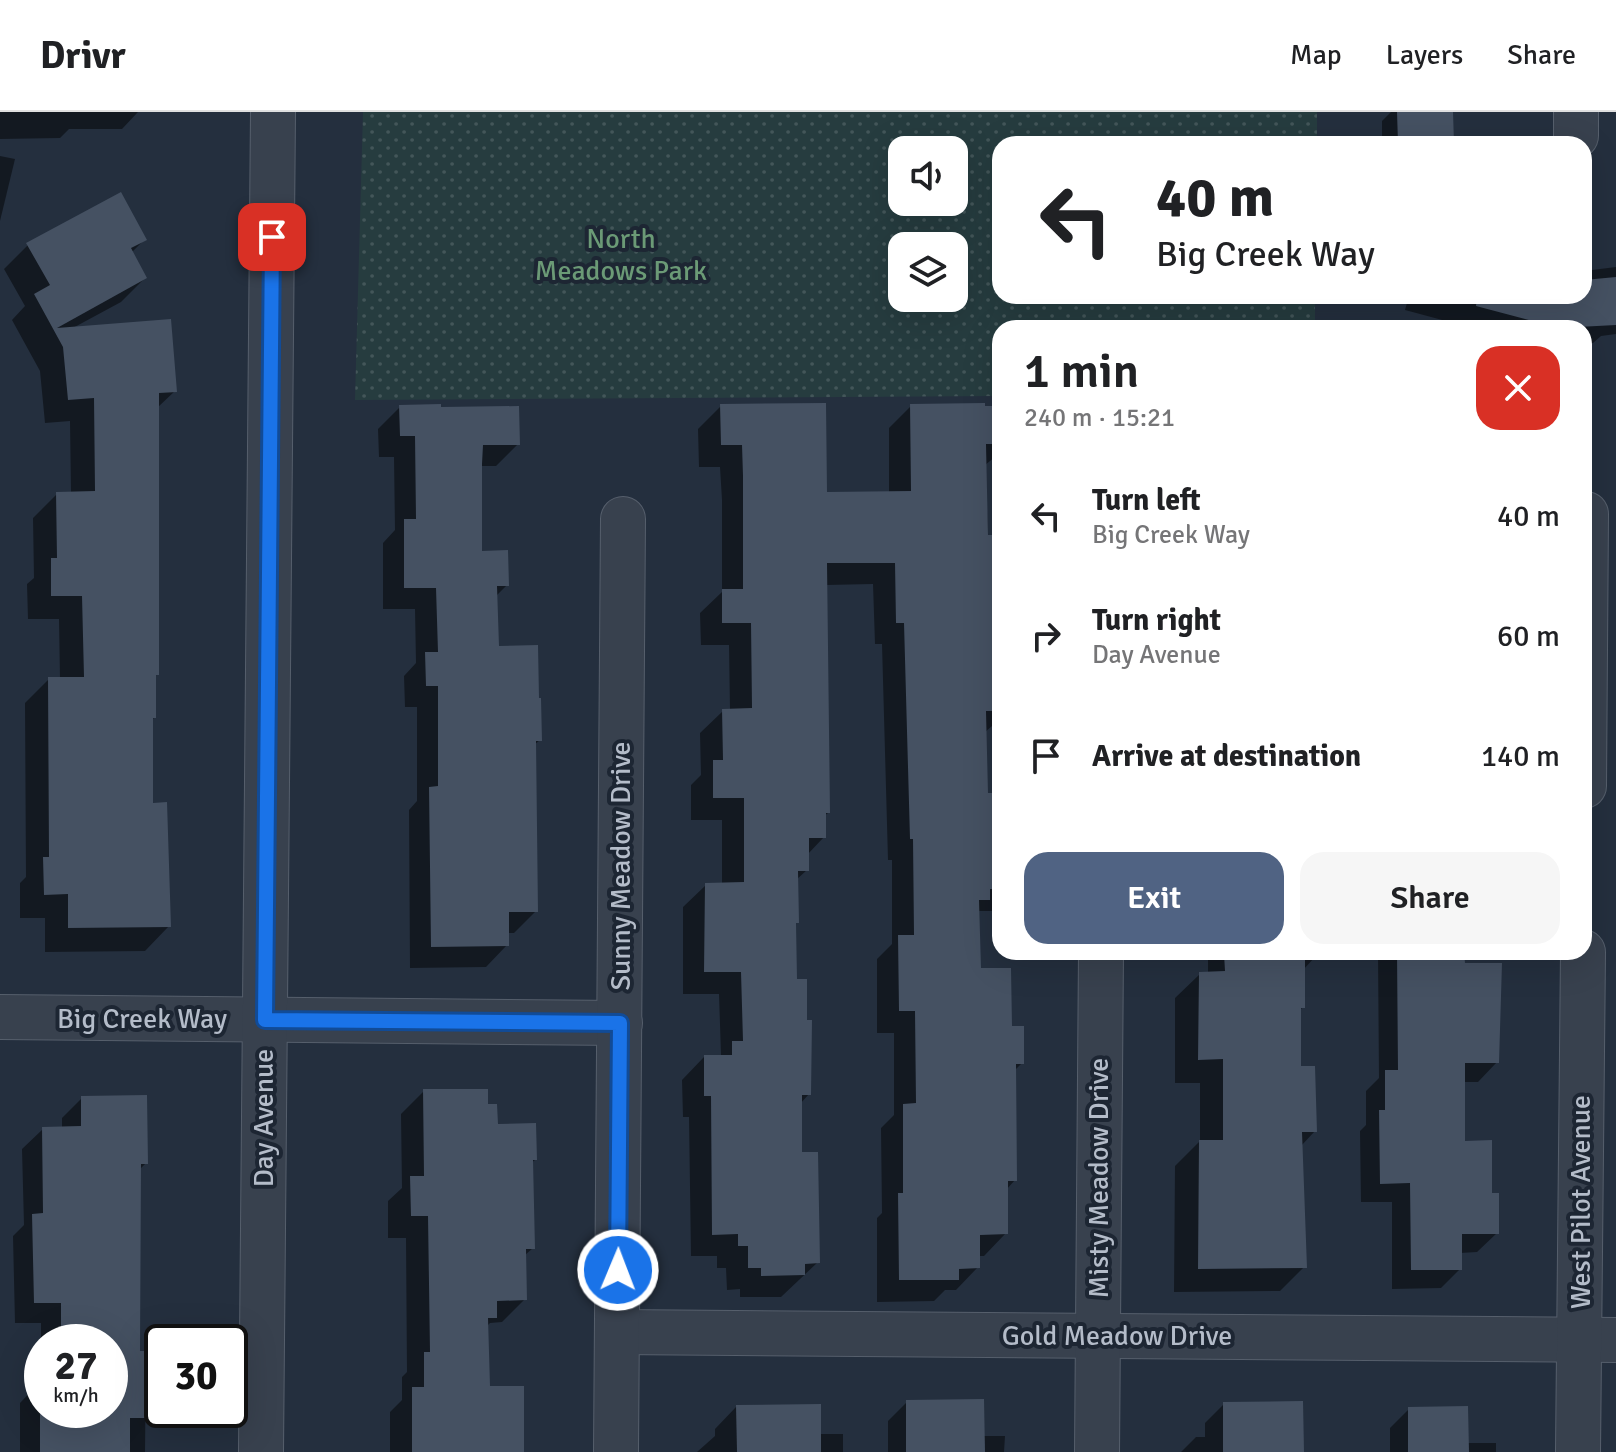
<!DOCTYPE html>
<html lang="en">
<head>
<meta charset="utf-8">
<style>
  body { margin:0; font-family:Signika,sans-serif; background:#f6f6f6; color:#202124; height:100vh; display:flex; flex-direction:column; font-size:30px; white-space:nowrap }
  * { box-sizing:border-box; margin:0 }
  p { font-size:26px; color:#757577 }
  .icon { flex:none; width:44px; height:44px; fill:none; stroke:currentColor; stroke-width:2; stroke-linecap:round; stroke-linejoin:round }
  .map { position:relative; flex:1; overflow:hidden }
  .drawer { position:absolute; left:992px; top:208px; width:600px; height:640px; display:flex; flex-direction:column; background:#fff; border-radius:24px; box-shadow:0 8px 32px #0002 }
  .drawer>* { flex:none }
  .banner { position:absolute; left:992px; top:24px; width:600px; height:168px; border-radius:24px; box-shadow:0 8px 32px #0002; background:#fff; color:#202124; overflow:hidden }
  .buttons { position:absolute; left:888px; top:24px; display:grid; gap:16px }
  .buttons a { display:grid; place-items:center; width:80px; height:80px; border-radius:16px; background:#fff; box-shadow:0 8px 32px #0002; font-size:40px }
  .speed { position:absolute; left:24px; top:1212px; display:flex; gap:16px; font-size:40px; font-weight:700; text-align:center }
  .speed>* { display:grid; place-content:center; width:104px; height:104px; border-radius:50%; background:#fff; box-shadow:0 8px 32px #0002; line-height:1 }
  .speed small { font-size:20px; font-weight:400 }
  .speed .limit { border:4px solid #111; border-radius:12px; background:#fff; color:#111 }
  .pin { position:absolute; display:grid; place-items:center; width:68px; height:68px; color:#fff; margin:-34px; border-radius:16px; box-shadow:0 4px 12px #0006 }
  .me { position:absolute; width:88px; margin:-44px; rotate:1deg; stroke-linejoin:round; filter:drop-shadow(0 0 6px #0008) }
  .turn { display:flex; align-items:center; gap:28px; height:168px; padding:0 32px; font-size:36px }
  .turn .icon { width:104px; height:104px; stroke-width:2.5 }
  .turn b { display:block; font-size:56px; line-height:68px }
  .round { display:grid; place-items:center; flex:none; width:84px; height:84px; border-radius:24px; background:#f6f6f6 }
  .headline { display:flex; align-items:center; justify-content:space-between; height:136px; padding:0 32px }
  h1 { font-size:48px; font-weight:600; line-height:60px }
  .primary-button { display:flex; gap:16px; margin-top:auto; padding:16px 32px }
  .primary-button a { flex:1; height:92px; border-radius:24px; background:#506383; color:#fff; font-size:32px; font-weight:600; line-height:92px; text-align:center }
  .primary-button a+a { background:#f6f6f6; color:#202124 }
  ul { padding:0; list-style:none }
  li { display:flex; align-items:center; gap:24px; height:120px; padding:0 32px }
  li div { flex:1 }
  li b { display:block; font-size:30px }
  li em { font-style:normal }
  header { display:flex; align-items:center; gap:48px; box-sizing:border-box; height:112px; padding:0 40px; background:#fff; border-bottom:2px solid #e0e0e0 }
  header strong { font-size:38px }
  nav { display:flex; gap:44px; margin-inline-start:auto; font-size:28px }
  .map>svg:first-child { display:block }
  .green { fill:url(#green-dots); fill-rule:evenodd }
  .shadow { fill:#0007; fill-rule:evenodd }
  .building { fill:#455162 }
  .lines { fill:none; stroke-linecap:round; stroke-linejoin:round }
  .minor-casing { stroke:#565f6c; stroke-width:46 }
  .minor { stroke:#38414e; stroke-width:44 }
  .route-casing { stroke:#114b97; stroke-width:20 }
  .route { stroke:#1a73e8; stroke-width:14 }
  .labels { text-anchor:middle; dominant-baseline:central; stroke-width:8; stroke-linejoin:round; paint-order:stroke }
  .park-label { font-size:28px; fill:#6b9a76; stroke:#1d2633 }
  .street-label { font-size:28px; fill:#b4bcc9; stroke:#1d2633 }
</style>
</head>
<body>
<header>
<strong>Drivr</strong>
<nav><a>Map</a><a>Layers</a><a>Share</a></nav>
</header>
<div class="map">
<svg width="1616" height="1340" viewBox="0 0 1616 1340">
  <defs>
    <pattern id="green-dots" width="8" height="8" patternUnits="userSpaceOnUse" patternTransform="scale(2)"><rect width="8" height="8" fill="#263c3f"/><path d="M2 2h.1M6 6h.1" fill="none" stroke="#435659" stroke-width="1.8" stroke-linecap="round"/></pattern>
  </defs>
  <rect width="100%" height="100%" fill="#242f3e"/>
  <path class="green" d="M363,0h954v32h-317v152h315v32h-315v68l-645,4zM902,38h52v52h-52zM902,134h52v52h-52z"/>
  <g class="shadow">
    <path d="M0,0h138l-16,17h-53l-9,9 -60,1z"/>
    <path d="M1391,0h60l1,32h-70v-23z"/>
    <path d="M0,44l15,3 -15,62z"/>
    <path d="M144,128l-13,13 14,25 -24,24 -50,27 104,62 -18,17v266l-3,4v40l-3,2v85l18,121 -24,25 -100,1v-34h-25v-35l6,-6 -1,-174 24,-24h11l-1,-60h-31l-1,-35 7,-6 -1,-60 24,-24 14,-1 -1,-72 -25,2 -5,-52 -28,-51 13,-14 -21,-37 24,-24z"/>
    <path d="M1616,155v67l-15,2 -8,7 -9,1v-16h-112l-67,-18 4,-14h175v-25z"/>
    <path d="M721,294l104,88 64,-1v-65l22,-22 89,2v45l-15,12 7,159h8v95l-16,14 2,62h14v112l-3,4h-20l2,59 31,58 12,35 -8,8 1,109 -9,10v43l-22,23h-6v11l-22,23h-11l-11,11 -57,1v-84l5,-5 -1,-85 13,-13v-82h-17v-74l15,-15v-84h-4l-6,-216h-7l-2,-60 -47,1 2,228 -4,3v21l-17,18v15l-11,10 -1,101 14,113 -9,10v50l18,108 -37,35h-41v-8l-13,1 -1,-22h-9v-12h-26l-2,-139h-6l-1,-37 22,-23h15l2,-2 -2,-61h-36v-87l23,-22h16v-65h-31v-35l10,-10 -1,-42 23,-22 7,-1 -1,-65h-28l-1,-32 22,-21v-92l-2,-33h-21l-1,-38z"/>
    <path d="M400,295l118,37 -22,22h-16v87l27,32 -12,12 2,51 43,92 -6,5 2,166 -22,22h-7v12l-21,22 -76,1 -1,-158 8,-9v-94h-12l-1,-31 12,-13 -1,-54h-32v-66l12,-13 -1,-73h-15l-1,-28z"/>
    <path d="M1208,840h107v5l-12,13v37l-4,4 1,57 15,63 -14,15 3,121 -24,24 -106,1 1,-126 25,-25v-58h-25v-85l25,-24 8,-1z"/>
    <path d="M1378,840h84l1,13h38l-4,97 -19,20h-15v61l27,52 7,38 -20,19 -17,1v16l-19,19 -49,1v-87h-31l-1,-71 6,-6v-34l13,-13z"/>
    <path d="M424,979l62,15 10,20 39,34 -4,3 2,85 -9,8 1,43 -23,23 -12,1 -4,4 2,61 34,64h-132v-40l12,-12v-23l5,-5 -1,-134h-18v-37l14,-13 -1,-74z"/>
    <path d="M82,986l64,65 -7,7 -1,183h8l-1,99h-125v-49l21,-22v-58h-26l-2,-87 11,-11 -2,-76 21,-20h19v-11zM42,1230h68v68h-68z"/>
    <path d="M907,1290l76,34h22l-1,16h-116v-31z"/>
    <path d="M1224,1292l78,48h-121l15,-15h9v-14z"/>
    <path d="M736,1295l83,27h24v18h-146l18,-16v-7z"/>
    <path d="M1409,1297l57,34h30v9h-106v-24z"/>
  </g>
  <g class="building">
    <path d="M1397,0h56l1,32h-56z"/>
    <path d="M121,80l26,48 -16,8 16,30 -90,50 114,-9 6,73 -18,1v282h-3v43h-3v85l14,-1 4,125 -103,1v-34l-24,1 -1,-38h6l-1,-180h36l-2,-81h-31v-38h6l-1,-66 39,-1 -1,-93 -26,2 -5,-53 -29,-53 16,-9 -24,-42z"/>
    <path d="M1616,165v48l-57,3 -83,-22 1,-10h107v-16z"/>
    <path d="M826,291l1,89 84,-1 -1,-87 75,-1v3h15v38h-14l2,91h5l1,87h6v89h-14l2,82h12v96h-10v11h-11l2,68h30l1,58h12v38h-8l1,117h-9v53l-28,1v33l-21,1v11h-60l-1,-87h5v-89l13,-1 -1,-92h-16l-1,-76h16l-1,-96h-3l-6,-216h-8l-1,-60h-68l3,250h-4v25h-17v33h-11l1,52h-3l1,56h10v41h5l-1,75h-9v57h16l2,111 -15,1v11l-44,1v-8h-13v-22h-10v-12l-26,1 -1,-139h-7v-41h28v-14h11l-2,-69h-37l1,-89 39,-1v-84h-31v-38h10l-1,-51 30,-1 -1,-85h-29v-34h21v-113l-1,-31h-21l-1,-41z"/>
    <path d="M441,292v3l78,-1 1,39h-37l-1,19v87l26,-1 1,36h-12l2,60 39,-1 1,53h2l1,43h-6l2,171h-29v34l-78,1 -2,-160 9,-1v-100h-12l-1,-34h13l-2,-64h-32v-69h12l-1,-83h-15l-1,-31z"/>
    <path d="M1237,840h68v56h-4v58h14l2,66h-15l5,136 -109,1 1,-129h24v-81l-25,1 1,-88 26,-1 -1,-17z"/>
    <path d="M1397,840h67l1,11h37l-3,100h-34v78l27,-1v53h7v41h-37v36h-51l-1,-87 -30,1 -1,-74h6v-40h13z"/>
    <path d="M423,977h65v15h9l1,20 38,-1 1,37h-4l2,89h-9l1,51 -30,1v17h-9l2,68h34v66h-112v-65h12v-35h6l-2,-136h-17l-1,-40h14z"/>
    <path d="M147,983l1,69h-7l-1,187h8v67h-18v34h-90v-42h70v-72l-49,1v-36h-27l-2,-89 11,-1 -1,-86 39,-1v-30z"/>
    <path d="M984,1287l1,53h-79v-52z"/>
    <path d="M1303,1289l1,51h-81v-50z"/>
    <path d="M821,1292v48h-84l-1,-47z"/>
    <path d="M1468,1294l1,46h-61v-45z"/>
  </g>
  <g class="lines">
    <g class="minor-casing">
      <g id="minor">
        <path d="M1576,24v-24"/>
        <path d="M1584,674l2,-272"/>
        <path d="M0,905l620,6"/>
        <path d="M617,1220l999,8"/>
        <path d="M261,1340l12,-1340"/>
        <path d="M616,1340l7,-933"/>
        <path d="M1097,1340l4,-500"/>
        <path d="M1578,1340l5,-500"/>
      </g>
    </g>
    <use href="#minor" class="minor"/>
  </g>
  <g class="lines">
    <g class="route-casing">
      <path id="route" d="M272,125l-7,783 355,3 -2,247"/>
    </g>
    <use href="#route" class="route"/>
  </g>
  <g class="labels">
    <g class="park-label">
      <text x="621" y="127">North<tspan x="621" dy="32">Meadows Park</tspan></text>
    </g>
    <g class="street-label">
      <text transform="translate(621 754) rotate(-90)">Sunny Meadow Drive</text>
      <text x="142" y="907">Big Creek Way</text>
      <text transform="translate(264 1006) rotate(-90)">Day Avenue</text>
      <text transform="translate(1099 1066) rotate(-90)">Misty Meadow Drive</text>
      <text transform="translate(1581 1090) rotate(-90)">West Pilot Avenue</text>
      <text x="1117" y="1224">Gold Meadow Drive</text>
    </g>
  </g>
</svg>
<div class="buttons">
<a><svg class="icon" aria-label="sound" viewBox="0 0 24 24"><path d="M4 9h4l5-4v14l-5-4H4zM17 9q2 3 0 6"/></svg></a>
<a><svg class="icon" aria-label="layers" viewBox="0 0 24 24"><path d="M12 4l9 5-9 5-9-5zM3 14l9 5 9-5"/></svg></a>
</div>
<div class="speed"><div>27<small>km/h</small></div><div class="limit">30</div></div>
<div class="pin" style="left:272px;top:125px;background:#d93025"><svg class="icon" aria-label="arrive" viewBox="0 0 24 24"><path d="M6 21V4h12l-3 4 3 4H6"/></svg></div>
<svg class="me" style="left:618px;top:1158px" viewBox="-20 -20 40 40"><circle r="17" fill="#1a73e8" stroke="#fff" stroke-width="3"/><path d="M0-11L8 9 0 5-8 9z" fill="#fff"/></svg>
<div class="banner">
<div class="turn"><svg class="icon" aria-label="left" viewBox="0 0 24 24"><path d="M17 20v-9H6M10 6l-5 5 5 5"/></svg><div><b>40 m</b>Big Creek Way</div></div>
</div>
<section class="drawer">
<div class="headline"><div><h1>1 min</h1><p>240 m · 15:21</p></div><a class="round" style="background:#d93025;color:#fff"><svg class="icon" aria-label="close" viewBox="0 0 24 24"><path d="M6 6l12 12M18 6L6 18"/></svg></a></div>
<ul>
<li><svg class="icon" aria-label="left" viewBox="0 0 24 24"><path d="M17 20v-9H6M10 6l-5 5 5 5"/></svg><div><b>Turn left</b><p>Big Creek Way</p></div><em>40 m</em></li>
<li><svg class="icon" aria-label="right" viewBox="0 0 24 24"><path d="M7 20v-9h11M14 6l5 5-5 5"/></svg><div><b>Turn right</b><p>Day Avenue</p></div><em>60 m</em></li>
<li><svg class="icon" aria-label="arrive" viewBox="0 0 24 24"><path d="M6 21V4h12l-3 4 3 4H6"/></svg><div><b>Arrive at destination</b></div><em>140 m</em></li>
</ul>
<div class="primary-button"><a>Exit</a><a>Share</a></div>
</section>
</div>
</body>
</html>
